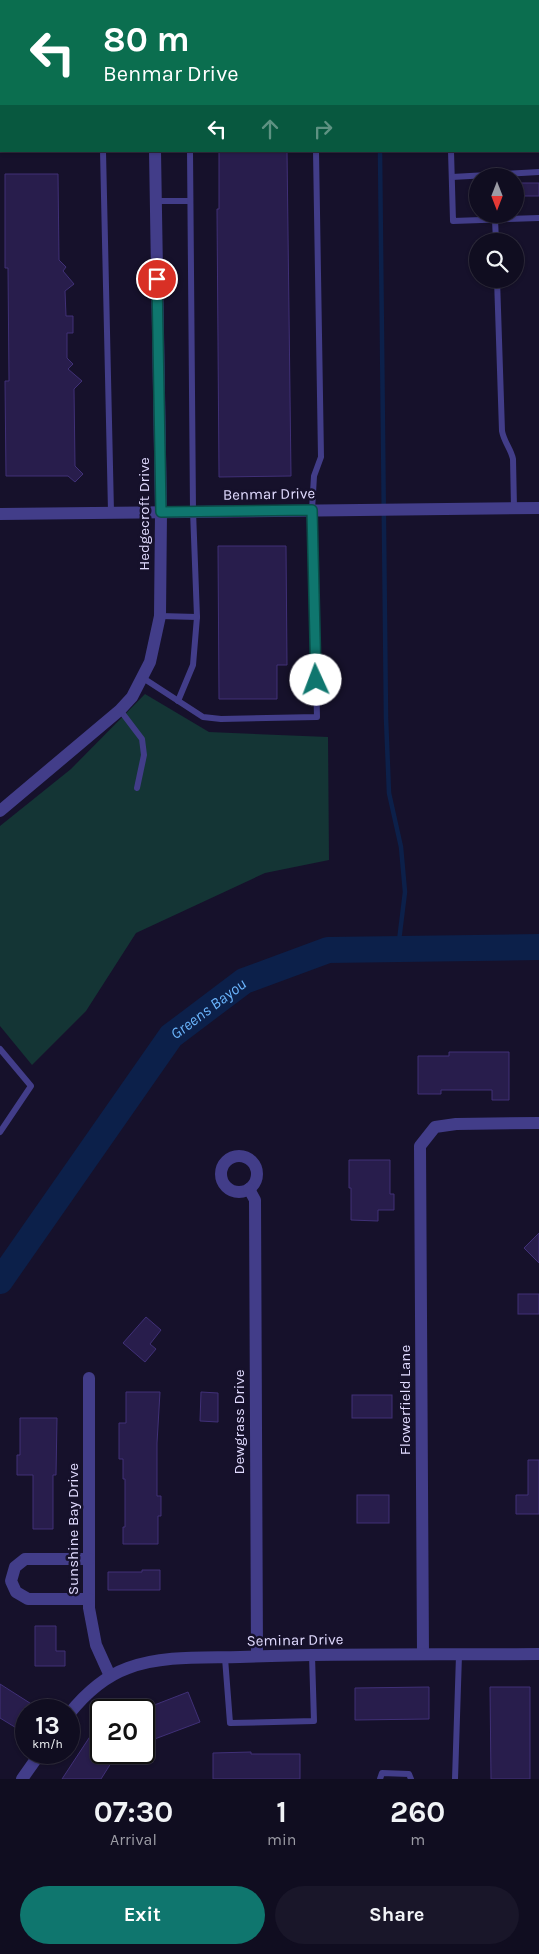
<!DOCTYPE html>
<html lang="en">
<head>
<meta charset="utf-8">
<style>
  body { margin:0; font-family:Karla,sans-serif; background:#191629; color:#f1f3f6; height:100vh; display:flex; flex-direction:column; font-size:19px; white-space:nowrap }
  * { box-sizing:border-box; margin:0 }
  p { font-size:16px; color:#9c9ca5 }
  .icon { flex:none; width:28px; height:28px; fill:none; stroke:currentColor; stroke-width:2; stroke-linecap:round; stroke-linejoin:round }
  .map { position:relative; height:1779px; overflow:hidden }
  .details { display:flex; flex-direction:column; background:#100d20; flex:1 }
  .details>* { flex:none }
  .guide { position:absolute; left:0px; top:0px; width:540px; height:152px; box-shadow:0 1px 4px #0004,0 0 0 1px #302d3e; background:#0b6e4f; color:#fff; overflow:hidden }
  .needle { width:32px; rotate:180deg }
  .tools { position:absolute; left:469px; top:168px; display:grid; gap:10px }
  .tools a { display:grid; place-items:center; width:55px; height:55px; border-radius:50%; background:#100d20; box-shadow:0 1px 4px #0004,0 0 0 1px #302d3e; font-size:25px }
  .speed { position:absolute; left:15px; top:1699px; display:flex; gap:10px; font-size:25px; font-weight:700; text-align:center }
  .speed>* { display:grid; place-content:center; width:65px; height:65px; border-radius:50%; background:#100d20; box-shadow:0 1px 4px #0004,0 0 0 1px #302d3e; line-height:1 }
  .speed small { font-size:12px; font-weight:400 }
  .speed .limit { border:2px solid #111; border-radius:8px; background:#fff; color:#111 }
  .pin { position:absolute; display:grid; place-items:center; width:42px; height:42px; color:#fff; margin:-21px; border:2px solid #fff; border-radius:50%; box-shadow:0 1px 5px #0007 }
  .me { position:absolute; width:55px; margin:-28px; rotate:358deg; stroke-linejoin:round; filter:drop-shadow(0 0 4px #0008) }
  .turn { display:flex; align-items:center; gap:18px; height:105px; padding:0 20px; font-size:22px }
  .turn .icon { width:65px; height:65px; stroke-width:2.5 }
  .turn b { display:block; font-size:35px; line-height:42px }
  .lanes { display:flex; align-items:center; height:48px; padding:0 20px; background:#0003; justify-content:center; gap:25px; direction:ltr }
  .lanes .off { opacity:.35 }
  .eta { display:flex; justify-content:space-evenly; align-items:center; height:85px; text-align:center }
  .eta b { font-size:30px; font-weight:700; line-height:35px }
  .button { display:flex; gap:10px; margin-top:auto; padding:10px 20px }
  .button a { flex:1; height:58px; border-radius:30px; background:#0f766e; color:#fff; font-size:20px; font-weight:700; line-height:58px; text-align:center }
  .button a+a { background:#191629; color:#f1f3f6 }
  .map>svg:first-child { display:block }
  .green { fill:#143535 }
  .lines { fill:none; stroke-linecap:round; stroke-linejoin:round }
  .stream { stroke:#0c204a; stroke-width:4.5 }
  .river { stroke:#0c204a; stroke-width:26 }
  .building { fill:#281d4c; stroke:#403077 }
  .service { stroke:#423d89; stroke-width:6 }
  .minor { stroke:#423d89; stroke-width:12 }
  .tertiary { stroke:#423d89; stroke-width:12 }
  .route-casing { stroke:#0a4d48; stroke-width:12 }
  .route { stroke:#0f766e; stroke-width:9 }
  .labels { text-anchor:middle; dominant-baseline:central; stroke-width:5; stroke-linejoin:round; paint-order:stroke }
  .street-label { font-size:15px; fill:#e1dbff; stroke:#16112b }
  .water-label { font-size:16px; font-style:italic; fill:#6bb5fd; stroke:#16112b }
</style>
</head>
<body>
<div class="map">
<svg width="539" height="1779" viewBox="0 0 539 1779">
  <rect width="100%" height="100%" fill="#16112b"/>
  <path class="green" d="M145,694l64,38 119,5 1,123 -64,13 -129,60 -50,78 -54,54 -32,-39v-200l71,-57z"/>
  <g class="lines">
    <g class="stream">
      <path d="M378,0v1"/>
      <path d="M380,151l6,567 3,75 12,54 4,45 -7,57"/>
    </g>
    <path class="river" id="s1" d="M0,1281l171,-245 73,-55 84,-31 211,-3"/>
  </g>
  <g class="building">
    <path d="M219,151h68l4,325 -72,1 -2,-268h2z"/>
    <path d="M5,174h53l1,86 7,7 -3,4 11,13 -9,7 1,25h7v17h-6v25l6,6 -5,5 14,12 -8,8 1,77 8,8 -8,8 -7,-6h-62l-1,-95h4l-1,-113h-3z"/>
    <rect x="517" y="183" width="22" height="13"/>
    <path d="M218,546h68l1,119h-10v34h-58z"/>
    <path d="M449,1052h60v48h-17v-10h-51v4h-23v-38h31z"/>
    <path d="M349,1160h41v34h4v16h-16v11l-27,-1v-32h-2z"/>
    <path d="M539,1233v30l-15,-15z"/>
    <rect x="518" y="1294" width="21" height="20"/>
    <path d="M146,1317l15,13 -11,14 6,5 -11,13 -22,-19z"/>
    <path d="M126,1392h34l-3,51v53h4v20h-3v28h-35v-17h2v-48h-2v-20h-4v-36h7z"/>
    <path d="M201,1392l17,1v29l-18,-1z"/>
    <rect x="352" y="1395" width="40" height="23"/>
    <path d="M20,1418h37l-1,57h-3v54h-20v-54h-16v-20h3z"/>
    <path d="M528,1460h11v54h-23v-19h12z"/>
    <rect x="357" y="1495" width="32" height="28"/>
    <path d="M142,1570h18v20h-52v-18h34z"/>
    <path d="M35,1626h21v25h9v15h-30z"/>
    <path d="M0,1684l33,21 -3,5h-4v5l-8,14 -18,-11z"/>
    <path d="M429,1687v32l-74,1v-32z"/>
    <path d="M490,1687h40v92h-39z"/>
    <path d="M188,1692l12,30 -56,21v-34z"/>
    <path d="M91,1735l10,7v10h17l-17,27h-39z"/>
    <path d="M251,1752v2h49v25h-87v-26z"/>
  </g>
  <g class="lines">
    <g class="service">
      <path d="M100,0v1"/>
      <path d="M188,0v1"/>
      <path d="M314,0v1"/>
      <path d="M103,151l8,361"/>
      <path d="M451,151l2,70 86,-3"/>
      <path d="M452,177l87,-5"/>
      <path d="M156,201h34"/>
      <path d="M495,220l1,21"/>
      <path d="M497,279l5,152c2,11 9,18 11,28l1,49"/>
      <path d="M160,616l37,1"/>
      <path d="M143,678l60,39 18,2 96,-2 -5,-207 2,-34 7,-19 -5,-306"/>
      <path d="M178,701l15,-36 4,-48 -4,-106 -3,-360"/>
      <path d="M120,710l22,29 2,16 -7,33"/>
      <path d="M0,1049l31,37 -31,46"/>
      <path d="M225,1658l5,65 84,-2 -2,-65"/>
      <path d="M380,1779l2,-6 27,1 2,5"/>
      <path d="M455,1779l4,-124"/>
    </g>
    <g class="minor">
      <path d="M152,0v1"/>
      <path d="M0,138h1"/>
      <path d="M0,811l120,-101 12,-13 18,-35 10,-46 1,-104 -6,-361"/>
      <circle cx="239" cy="1174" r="18"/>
      <path d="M249,1189l6,11 2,456"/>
      <path d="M89,1378v230l7,37 14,31"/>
      <path d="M89,1599h-61l-12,-7 -5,-11 4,-14 10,-8h64"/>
      <path d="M423,1654l-3,-508 15,-19 21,-3 83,-1"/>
    </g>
    <g class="tertiary">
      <path d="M0,514l539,-6"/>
      <path d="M69,1714c16,-20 34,-37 59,-46 35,-13 76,-10 112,-11 100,-4 199,-2 299,-3"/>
      <path d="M22,1779l19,-27"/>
    </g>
  </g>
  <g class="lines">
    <g class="route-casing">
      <path id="route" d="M157,279l4,233 151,-2 4,170"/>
    </g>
    <use href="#route" class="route"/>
  </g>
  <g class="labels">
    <g class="street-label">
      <text transform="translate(269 494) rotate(-1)">Benmar Drive</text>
      <text transform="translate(144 514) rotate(-90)">Hedgecroft Drive</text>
      <text transform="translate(405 1400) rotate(-90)">Flowerfield Lane</text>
      <text transform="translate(239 1422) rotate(-90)">Dewgrass Drive</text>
      <text transform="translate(73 1529) rotate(-90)">Sunshine Bay Drive</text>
      <text transform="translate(295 1640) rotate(-1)">Seminar Drive</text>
    </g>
    <g class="water-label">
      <text stroke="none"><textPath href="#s1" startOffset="345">Greens Bayou</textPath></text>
    </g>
  </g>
</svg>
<div class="tools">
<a><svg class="needle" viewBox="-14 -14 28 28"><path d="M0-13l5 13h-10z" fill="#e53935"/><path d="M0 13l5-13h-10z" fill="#9c9ca5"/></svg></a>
<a><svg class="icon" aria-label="search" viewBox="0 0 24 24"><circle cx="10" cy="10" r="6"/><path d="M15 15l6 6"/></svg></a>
</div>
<div class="speed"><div>13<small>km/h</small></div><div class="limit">20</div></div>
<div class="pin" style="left:157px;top:279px;background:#d93025"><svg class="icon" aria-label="arrive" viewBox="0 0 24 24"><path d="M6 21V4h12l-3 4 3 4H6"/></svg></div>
<svg class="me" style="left:316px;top:680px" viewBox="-20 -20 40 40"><circle r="19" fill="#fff"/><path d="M0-13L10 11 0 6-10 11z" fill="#0f766e"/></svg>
<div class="guide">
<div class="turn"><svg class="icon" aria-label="left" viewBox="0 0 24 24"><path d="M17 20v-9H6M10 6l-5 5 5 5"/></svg><div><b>80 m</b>Benmar Drive</div></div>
<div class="lanes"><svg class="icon" aria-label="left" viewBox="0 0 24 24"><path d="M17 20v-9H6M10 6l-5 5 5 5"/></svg><svg class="icon off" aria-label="ahead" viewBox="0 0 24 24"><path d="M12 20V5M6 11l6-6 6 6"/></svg><svg class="icon off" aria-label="right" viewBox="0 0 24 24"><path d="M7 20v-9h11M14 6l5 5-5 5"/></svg></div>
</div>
</div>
<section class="details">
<div class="eta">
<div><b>07:30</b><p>Arrival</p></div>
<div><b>1</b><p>min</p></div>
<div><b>260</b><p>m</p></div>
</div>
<div class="button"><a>Exit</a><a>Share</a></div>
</section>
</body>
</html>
